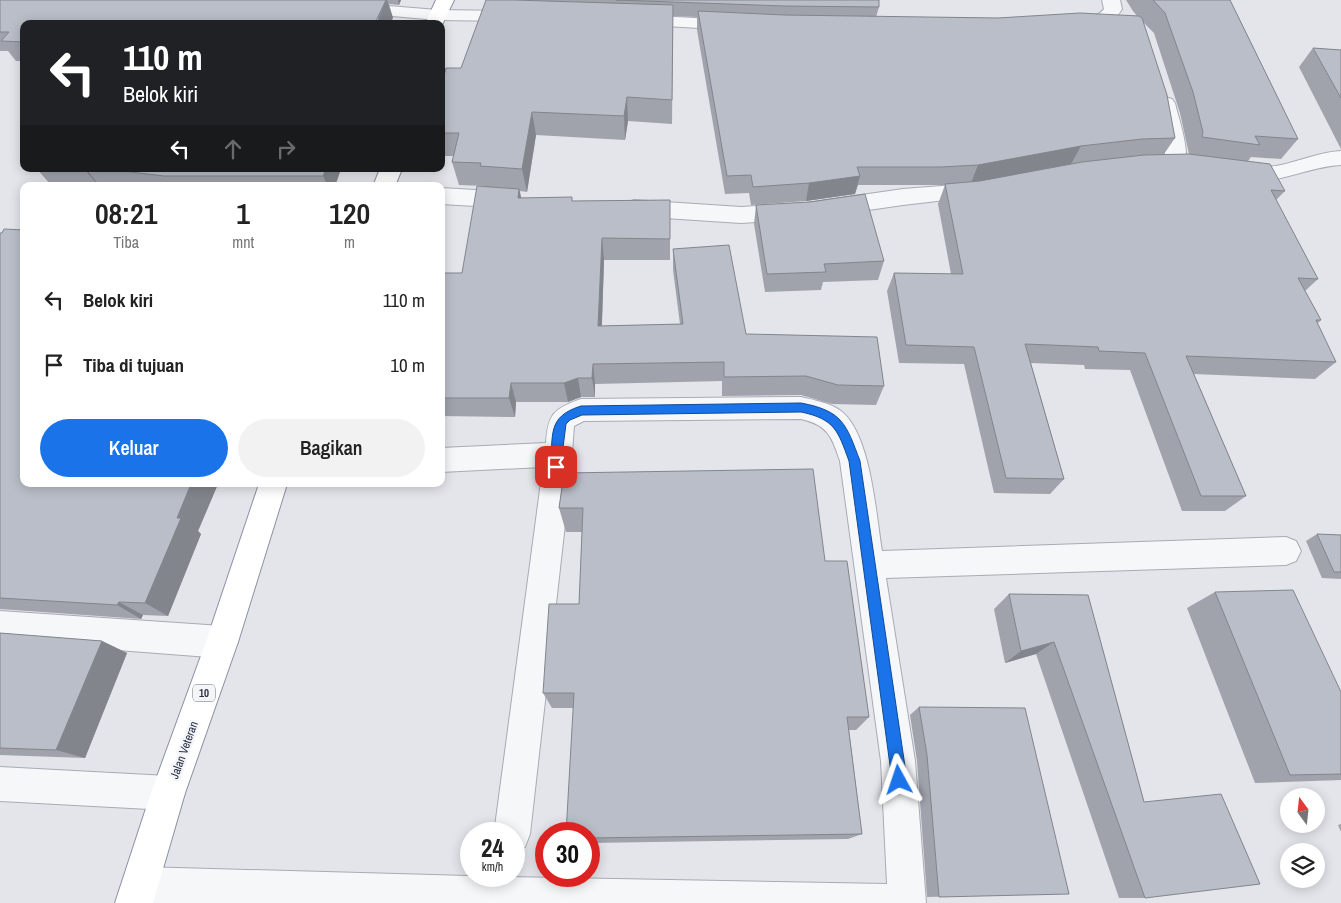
<!DOCTYPE html>
<html lang="id">
<head>
<meta charset="utf-8">
<style>
  body { margin:0; font-family:"Archivo Narrow",sans-serif; background:#f2f2f2; color:#222; height:100vh; display:flex; flex-direction:column; font-size:19px; white-space:nowrap }
  * { box-sizing:border-box; margin:0 }
  p { font-size:16px; color:#767676 }
  .icon { flex:none; width:28px; height:28px; fill:none; stroke:currentColor; stroke-width:2; stroke-linecap:round; stroke-linejoin:round }
  .map { position:relative; flex:1; overflow:hidden }
  .drawer { position:absolute; left:20px; top:182px; width:425px; height:305px; display:flex; flex-direction:column; background:#fff; border-radius:10px; box-shadow:0 2px 12px #0003 }
  .drawer>* { flex:none }
  .guide { position:absolute; left:20px; top:20px; width:425px; height:152px; border-radius:10px; box-shadow:0 2px 12px #0003; background:#202124; color:#fff; overflow:hidden }
  .needle { width:32px; rotate:345deg }
  .tools { position:absolute; left:1280px; top:788px; display:grid; gap:10px }
  .tools a { display:grid; place-items:center; width:45px; height:45px; border-radius:50%; background:#fff; box-shadow:0 2px 12px #0003; font-size:25px }
  .speed { position:absolute; left:460px; top:822px; display:flex; gap:10px; font-size:25px; font-weight:700; text-align:center }
  .speed>* { display:grid; place-content:center; width:65px; height:65px; border-radius:50%; background:#fff; box-shadow:0 2px 12px #0003; line-height:1 }
  .speed small { font-size:12px; font-weight:400 }
  .speed .limit { border:8px solid #d22; background:#fff; color:#111 }
  .pin { position:absolute; display:grid; place-items:center; width:42px; height:42px; color:#fff; margin:-21px; border-radius:10px; box-shadow:0 2px 8px #0006 }
  .me { position:absolute; width:55px; margin:-28px; rotate:355deg; stroke-linejoin:round; filter:drop-shadow(0 0 4px #0008) }
  .turn { display:flex; align-items:center; gap:18px; height:105px; padding:0 20px; font-size:22px }
  .turn .icon { width:65px; height:65px; stroke-width:2.5 }
  .turn b { display:block; font-size:35px; line-height:42px }
  .lanes { display:flex; align-items:center; height:48px; padding:0 20px; background:#0003; justify-content:center; gap:25px; direction:ltr }
  .lanes .off { opacity:.35 }
  .eta { display:flex; justify-content:space-evenly; align-items:center; height:85px; text-align:center }
  .eta b { font-size:30px; font-weight:600; line-height:35px }
  .action { display:flex; gap:10px; margin-top:auto; padding:10px 20px }
  .action a { flex:1; height:58px; border-radius:30px; background:#1a73e8; color:#fff; font-size:20px; font-weight:600; line-height:58px; text-align:center }
  .action a+a { background:#f2f2f2; color:#222 }
  ul { padding:0; list-style:none }
  li { display:flex; align-items:center; gap:15px; height:65px; padding:0 20px }
  li div { flex:1 }
  li b { display:block; font-size:19px }
  li em { font-style:normal }
  .map>svg:first-child { display:block }
  .lines { fill:none; stroke-linecap:round; stroke-linejoin:round }
  .minor-casing { stroke:#a8abb5; stroke-width:2 }
  .highway-casing { stroke:#8a91a2; stroke-width:2 }
  .minor { fill:#f6f7f9; fill-rule:evenodd }
  .highway { fill:#fff; fill-rule:evenodd }
  .wall { fill:#a0a3ac; fill-rule:evenodd }
  .shaded-wall { fill:#82858c }
  .building { fill:#babec8; stroke:#82858c }
  .route { fill:#1a73e8; stroke:#114b97 }
  .labels { text-anchor:middle; dominant-baseline:central; stroke-width:5; stroke-linejoin:round; paint-order:stroke }
  .shield { fill:#f3f5f8; stroke:#676c79; stroke-width:1 }
  .shield-label { font-size:11px; font-weight:bold; fill:#2b3143 }
  .street-label { font-size:12px; fill:#2b3143; stroke:#f3f5f8 }
</style>
</head>
<body>
<div class="map">
<svg width="1341" height="903" viewBox="0 0 1341 903">
  <rect width="100%" height="100%" fill="#e3e5eb"/>
  <g class="lines">
    <g class="minor-casing">
      <g id="minor">
        <path d="M1102,0h18l2,9c-10,18 -32,24 -51,19l-3,-4 3,-4c12,-3 24,0 33,-11z"/>
        <path d="M353,3l84,7 80,1 6,1 3,4 -3,4 -6,1 -80,-1 -90,-8 -3,-4 3,-4z"/>
        <path d="M635,15l100,5 6,1 3,4 -3,4 -6,1 -106,-6 -3,-4 3,-4z"/>
        <path d="M1165,97l7,2 3,4c4,17 17,52 8,67l-8,2 -8,-2 -3,-5 1,-12 -10,-50 3,-4z"/>
        <path d="M1341,151v14c-37,2 -73,25 -112,14l-3,-5 3,-5c16,-4 32,-1 47,-3 23,-4 42,-14 65,-15z"/>
        <path d="M980,183l8,2 3,5 -3,5 -85,10 -97,14 -65,4 -107,-7 -8,-3 -3,-5 3,-5 8,-3 107,7 65,-4 97,-14z"/>
        <path d="M441,188l70,4 8,3 3,5 -3,5 -8,3 -70,-4z"/>
        <path d="M801,397c13,3 29,6 40,14 30,23 35,104 41,140l404,-14 10,4 5,10 -5,10 -10,4 -400,13 29,183 11,142h-786l-12,-5 -5,-13 5,-13 13,-5 363,10 383,7 -6,-123 -41,-300c-8,-24 -12,-36 -39,-42l-217,2 -10,5 -4,54 -40,354 -5,13 -11,4v-17h-20l49,-367 -102,5v-24l105,-5c2,-29 7,-34 35,-44z"/>
        <path d="M0,611l222,15 11,5 5,11 -5,11 -11,5 -222,-17z"/>
        <path d="M0,767l168,9 12,5 5,12 -5,12 -12,5 -168,-9z"/>
      </g>
    </g>
    <g class="highway-casing">
      <g id="highway">
        <path d="M436,0h18l-13,27v-3h-16z"/>
        <path d="M380,169h22l-7,17h-22z"/>
        <path d="M259,484h28l-49,158 -53,151 -32,110h-38l36,-110 55,-151z"/>
      </g>
    </g>
    <use href="#minor" class="minor"/>
    <use href="#highway" class="highway"/>
  </g>
  <g class="wall">
    <path d="M0,0h401l-2,5 -10,-1 4,14 -369,6v37h-8l-8,-10h-8z"/>
    <path d="M486,0h393v7l-3,10 122,1 139,-2 -4,-5 -7,-11h104l68,139 -17,20 -30,-2 -3,4 37,30 -9,9 42,79 -13,12 16,29 -4,4 19,38 -21,17 -121,-5 52,122 -21,15h-43l-52,-141 -45,-1 -1,-4 -53,-2 33,116 -14,15 -56,-1 -30,-129 -65,-1 -12,-72 7,-18 57,1 -13,-70 7,-19h-87l-3,9 -49,7 -55,4 -2,-12 -24,1 -28,-164v-13l-24,-1 -1,108 -44,-3 -3,19 -89,-5 -9,57 -7,-1 1,7 51,3 98,-1v60h-66l-2,66 78,-2 -7,-54v-21l73,85 138,52 -8,19 -44,-1 -31,-9 -79,1v-15l-127,3v13h-14l-13,5h-52l-1,15 -74,-1v-143h21l23,-86v-1l-26,-1 -7,-23 2,-6h-13v-69l20,-19zM1143,22l11,11 26,80 9,41h-25l11,-16z"/>
    <path d="M1313,48l28,2v99l-42,-82z"/>
    <path d="M37,169h304l-6,17h-227l-9,-1v1h-9l-40,-2z"/>
    <path d="M756,205l128,56 -6,19 -55,2 -2,8 -56,2 -11,-68z"/>
    <path d="M0,233l24,251h194l-20,47 3,3 -33,82 -25,-1 -2,4 -141,-10z"/>
    <path d="M564,473l261,88 44,156 -13,13h-7l13,104 -14,5 -259,4v-9l-16,-126h-21l-9,-15 36,-89 3,-72h-16l-7,-24z"/>
    <path d="M1317,534l24,1v44l-19,-1 -16,-37z"/>
    <path d="M1215,592l126,100v88l-86,3 -68,-175z"/>
    <path d="M1009,594l79,1 56,207 1,96h-26l-83,-244 -31,9 -11,-54z"/>
    <path d="M0,633l102,8 25,12 -42,105 -85,-3z"/>
    <path d="M919,707l133,187 -125,3 -10,-136 -7,-46z"/>
    <path d="M1341,824v8l-3,-7z"/>
  </g>
  <g class="shaded-wall">
    <path d="M386,0h1l6,18 -3,6h-14z"/>
    <path d="M398,0h3l-2,5z"/>
    <path d="M627,97l1,24 -3,19 -1,-24z"/>
    <path d="M532,112l4,23 -9,57 -5,-23z"/>
    <path d="M1081,146l-10,18 -100,19 7,-18z"/>
    <path d="M84,169h2l13,16v1z"/>
    <path d="M326,169h15l-6,17h-7l-5,-10z"/>
    <path d="M860,176l-5,18 -49,7 3,-18z"/>
    <path d="M519,189l5,22 -6,-13z"/>
    <path d="M602,238l2,22 -3,86 -3,-20z"/>
    <path d="M593,364l2,20v13l-3,-19z"/>
    <path d="M578,378l3,19 -13,5 -4,-19z"/>
    <path d="M511,383l5,19 -1,15 -6,-19z"/>
    <path d="M191,484h27l-20,47 3,3 -33,82 -23,-13 32,-85z"/>
    <path d="M119,602l24,13 -2,4 -24,-14z"/>
    <path d="M102,641l25,12 -42,105 -29,-8z"/>
    <path d="M1054,642l-18,12 -31,9 16,-12z"/>
  </g>
  <g class="building">
    <path d="M0,0h386l-11,23 4,1h-355v18l-23,-1 8,-9h-9z"/>
    <path d="M486,0h28l159,5 -1,95 -45,-3 -3,19 -92,-4 -10,57 -42,-3 1,-3 -29,-1 7,-29h-18v-46l5,-19h15z"/>
    <path d="M616,0h263v7l-95,-1z"/>
    <path d="M1153,0h77l68,139 -43,-3 5,9 -58,-8 1,-5 -10,-40 -28,-79z"/>
    <path d="M698,11l86,4 214,3 82,-5 59,3 3,2 25,77 8,43 -33,1 -61,7 -103,19 -37,2h-84l3,9 -51,7 -56,4 -2,-12 -24,1z"/>
    <path d="M1313,48l28,2v48z"/>
    <path d="M1189,154l81,10 15,27 -14,-1 47,89 -20,-1 23,42h-5l20,42 -150,-6 60,140h-45l-56,-143 -46,-2 -1,-4 -73,-3 39,135 -58,-1 -32,-131 -68,-2 -12,-72 69,1 -18,-90 35,-3 102,-19 62,-7z"/>
    <path d="M105,169h221l-3,7h-159z"/>
    <path d="M477,186l42,3 -1,9 54,-1v4l98,-1v39l-68,-1 -4,88 85,-2 -10,-75 56,-4 17,89 131,3 7,49 -46,-1 -32,-9 -82,1v-15l-131,2 -1,14h-14l-14,5h-53l-2,15h-68v-125h21z"/>
    <path d="M865,194l19,67 -60,3 2,8 -59,2 -11,-69 54,-3z"/>
    <path d="M4,229l20,1v254h167l-14,34h4l-36,85 -26,-1 -2,3 -117,-7v-365h2z"/>
    <path d="M813,469l12,92h22l22,156h-22l15,117 -273,4v-4h-23l8,-141h-31l6,-89h30l4,-96h-24l5,-35z"/>
    <path d="M1317,534l24,1v37h-7z"/>
    <path d="M1293,590l48,102v82l-51,1 -75,-183z"/>
    <path d="M1009,594l79,1 56,207 77,-8 39,90 -115,14 -91,-256 -33,9z"/>
    <path d="M0,633l102,8 -46,109 -56,-2z"/>
    <path d="M919,707l106,1 44,186 -130,3 -12,-142z"/>
  </g>
  <path class="route" d="M801,403c42,8 45,21 59,58l47,319 -3,5 -5,3 -5,-3 -2,-5 -43,-319c-11,-30 -14,-42 -48,-49l-219,3 -12,5 -4,4 -6,47h-8l-2,-4c4,-32 -4,-50 31,-61z"/>
  <g class="labels">
    <rect class="shield" x="193" y="684.5" width="22" height="17" rx="4"/>
    <g class="shield-label">
      <text x="204" y="693">10</text>
    </g>
    <g class="street-label">
      <text transform="translate(184 750) rotate(-70)">Jalan Veteran</text>
    </g>
  </g>
</svg>
<div class="tools">
<a><svg class="needle" viewBox="-14 -14 28 28"><path d="M0-13l5 13h-10z" fill="#e53935"/><path d="M0 13l5-13h-10z" fill="#767676"/></svg></a>
<a><svg class="icon" aria-label="layers" viewBox="0 0 24 24"><path d="M12 4l9 5-9 5-9-5zM3 14l9 5 9-5"/></svg></a>
</div>
<div class="speed"><div>24<small>km/h</small></div><div class="limit">30</div></div>
<div class="pin" style="left:556px;top:467px;background:#d93025"><svg class="icon" aria-label="arrive" viewBox="0 0 24 24"><path d="M6 21V4h12l-3 4 3 4H6"/></svg></div>
<svg class="me" style="left:899px;top:780px" viewBox="-20 -20 40 40"><path d="M0-17L14 15 0 8-14 15z" fill="#1a73e8" stroke="#fff" stroke-width="4"/></svg>
<div class="guide">
<div class="turn"><svg class="icon" aria-label="left" viewBox="0 0 24 24"><path d="M17 20v-9H6M10 6l-5 5 5 5"/></svg><div><b>110 m</b>Belok kiri</div></div>
<div class="lanes"><svg class="icon" aria-label="left" viewBox="0 0 24 24"><path d="M17 20v-9H6M10 6l-5 5 5 5"/></svg><svg class="icon off" aria-label="ahead" viewBox="0 0 24 24"><path d="M12 20V5M6 11l6-6 6 6"/></svg><svg class="icon off" aria-label="right" viewBox="0 0 24 24"><path d="M7 20v-9h11M14 6l5 5-5 5"/></svg></div>
</div>
<section class="drawer">
<div class="eta">
<div><b>08:21</b><p>Tiba</p></div>
<div><b>1</b><p>mnt</p></div>
<div><b>120</b><p>m</p></div>
</div>
<ul>
<li><svg class="icon" aria-label="left" viewBox="0 0 24 24"><path d="M17 20v-9H6M10 6l-5 5 5 5"/></svg><div><b>Belok kiri</b></div><em>110 m</em></li>
<li><svg class="icon" aria-label="arrive" viewBox="0 0 24 24"><path d="M6 21V4h12l-3 4 3 4H6"/></svg><div><b>Tiba di tujuan</b></div><em>10 m</em></li>
</ul>
<div class="action"><a>Keluar</a><a>Bagikan</a></div>
</section>
</div>
</body>
</html>
